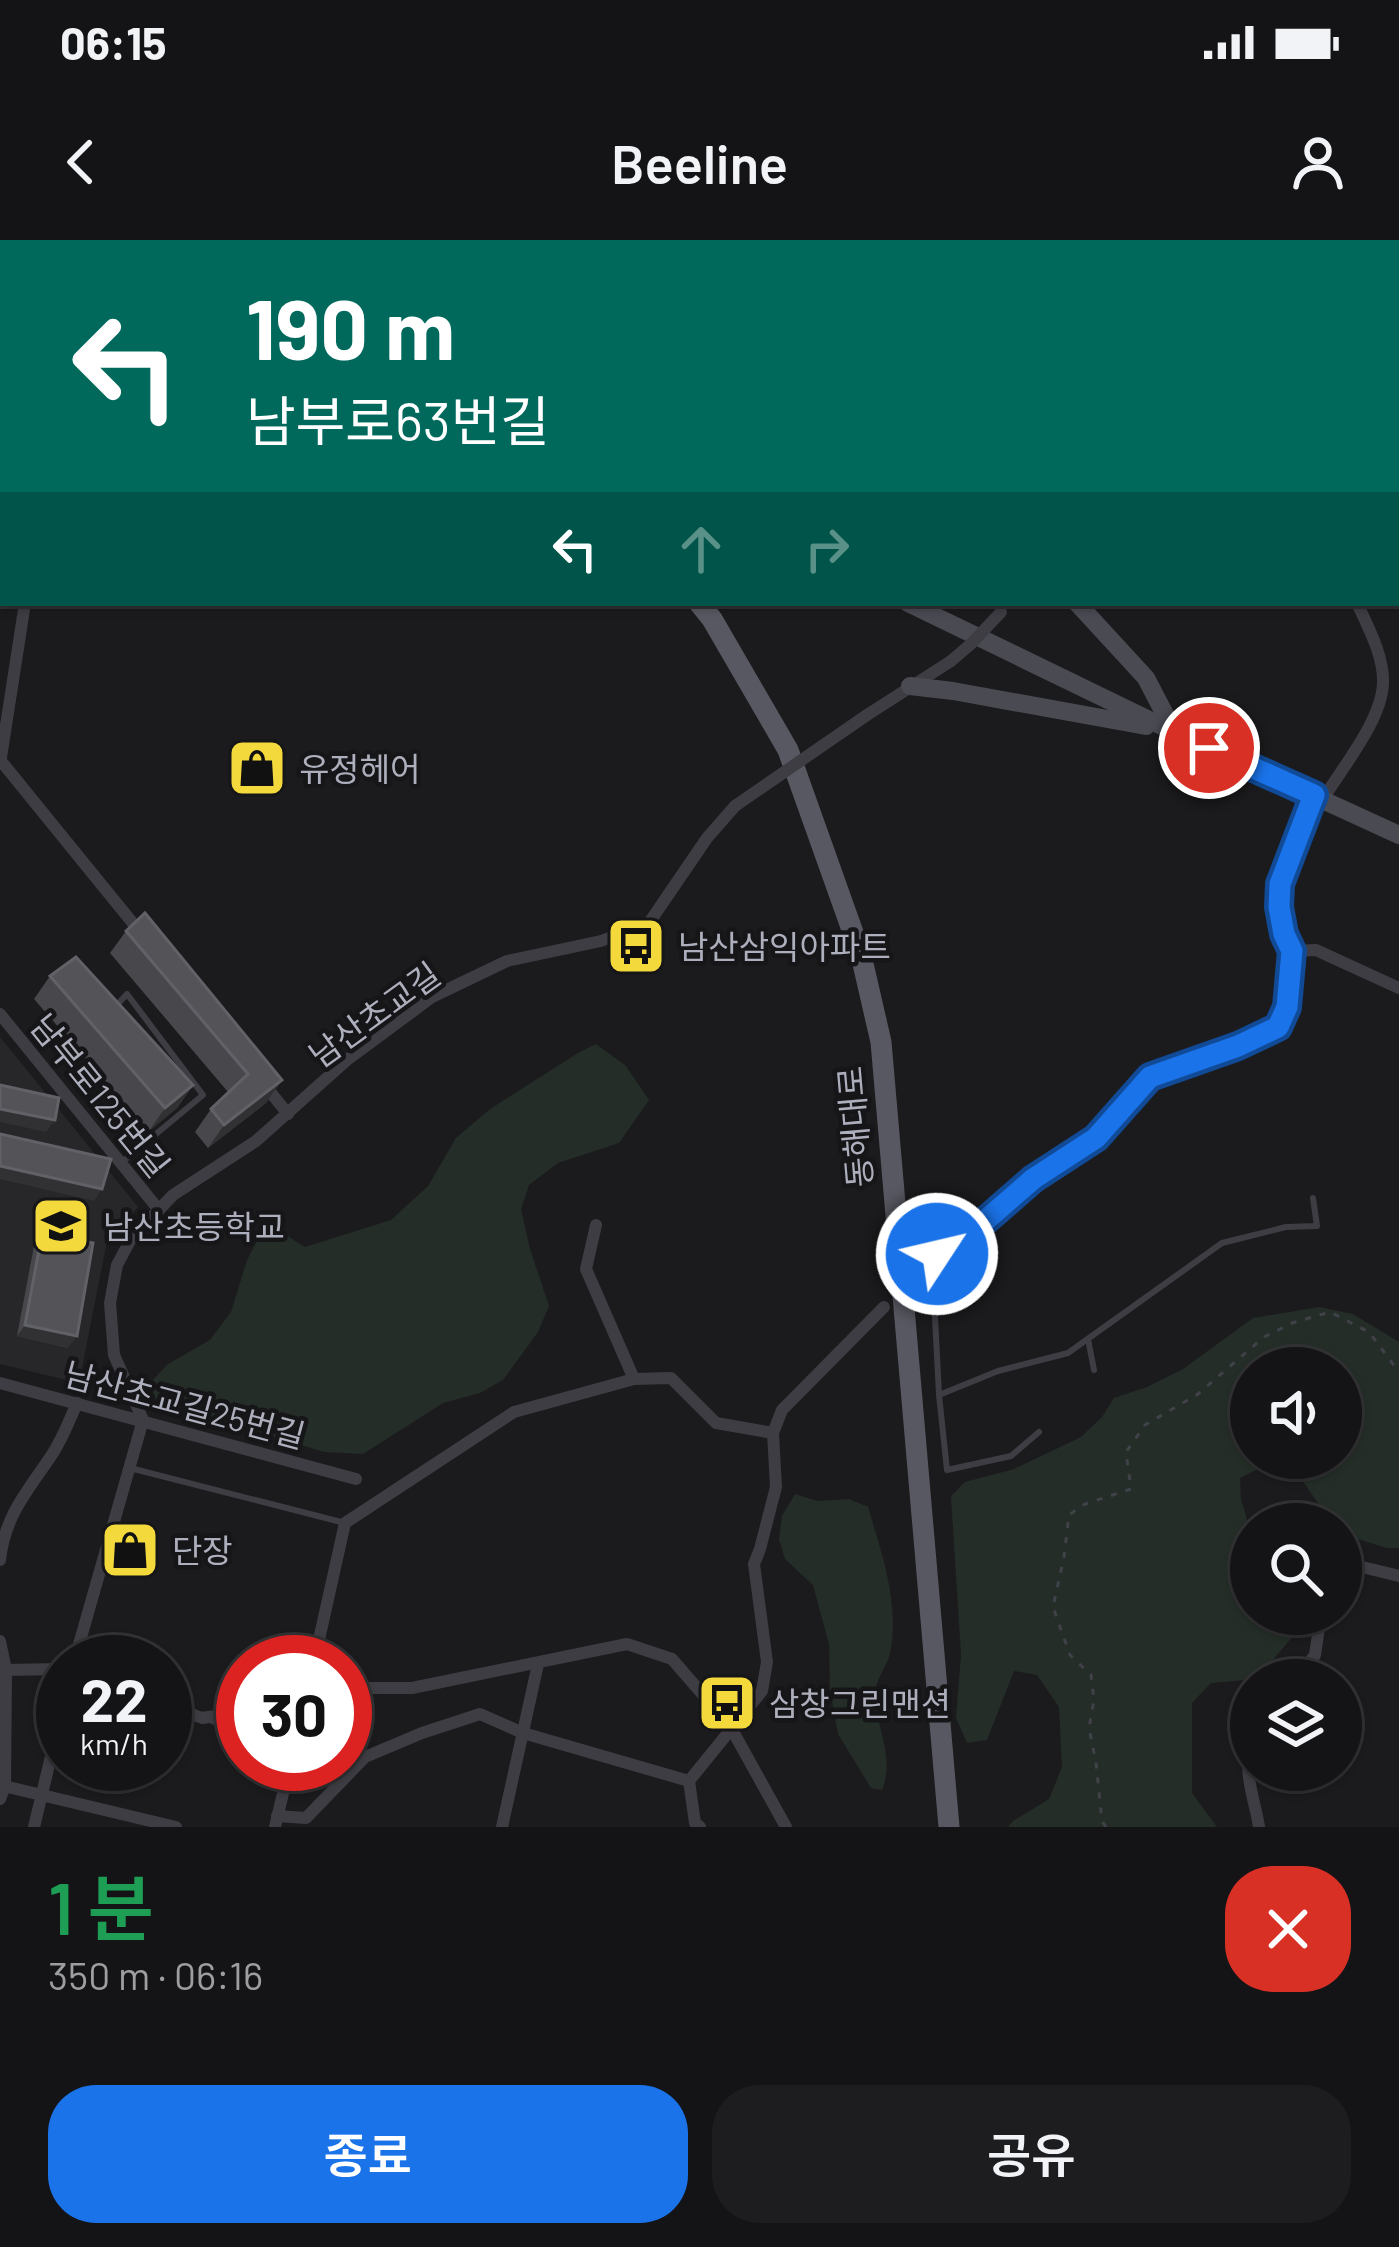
<!DOCTYPE html>
<html lang="ko">
<head>
<meta charset="utf-8">
<style>
  body { margin:0; font-family:Barlow,"Noto Sans KR",sans-serif; background:#1d1d1f; color:#f1f3f6; height:100vh; display:flex; flex-direction:column; font-size:45px; white-space:nowrap }
  * { box-sizing:border-box; margin:0 }
  p { font-size:39px; color:#9d9ea1 }
  .icon { flex:none; width:66px; height:66px; fill:none; stroke:currentColor; stroke-width:2; stroke-linecap:round; stroke-linejoin:round }
  .map { position:relative; height:1587px; overflow:hidden }
  .panel { display:flex; flex-direction:column; background:#141416; flex:1 }
  .panel>* { flex:none }
  .hud { position:absolute; left:0px; top:0px; width:1401px; height:366px; box-shadow:0 3px 9px #0004,0 0 0 3px #333335; background:#00695c; color:#fff; overflow:hidden }
  .fabs { position:absolute; left:1230px; top:1107px; display:grid; gap:24px }
  .fabs a { display:grid; place-items:center; width:132px; height:132px; border-radius:50%; background:#141416; box-shadow:0 3px 9px #0004,0 0 0 3px #333335; font-size:60px }
  .speed { position:absolute; left:36px; top:1395px; display:flex; gap:24px; font-size:60px; font-weight:700; text-align:center }
  .speed>* { display:grid; place-content:center; width:156px; height:156px; border-radius:50%; background:#141416; box-shadow:0 3px 9px #0004,0 0 0 3px #333335; line-height:1 }
  .speed small { font-size:30px; font-weight:400 }
  .speed .limit { border:18px solid #d22; background:#fff; color:#111 }
  .pin { position:absolute; display:grid; place-items:center; width:102px; height:102px; color:#fff; margin:-51px; border:6px solid #fff; border-radius:50%; box-shadow:0 3px 12px #0007 }
  .me { position:absolute; width:132px; margin:-66px; rotate:55deg; stroke-linejoin:round; filter:drop-shadow(0 0 9px #0008) }
  .turn { display:flex; align-items:center; gap:42px; height:252px; padding:0 48px; font-size:54px }
  .turn .icon { width:156px; height:156px; stroke-width:2.5 }
  .turn b { display:block; font-size:84px; line-height:102px }
  .lanes { display:flex; align-items:center; height:114px; padding:0 48px; background:#0003; justify-content:center; gap:60px; direction:ltr }
  .lanes .off { opacity:.35 }
  .round { display:grid; place-items:center; flex:none; width:126px; height:126px; border-radius:48px; background:#1d1d1f }
  .headline { display:flex; align-items:center; justify-content:space-between; height:204px; padding:0 48px }
  h1 { font-size:72px; font-weight:600; line-height:90px; color:#1e9e55 }
  .primary-button { display:flex; gap:24px; margin-top:auto; padding:24px 48px }
  .primary-button a { flex:1; height:138px; border-radius:48px; background:#1a73e8; color:#fff; font-size:48px; font-weight:600; line-height:138px; text-align:center }
  .primary-button a+a { background:#1d1d1f; color:#f1f3f6 }
  .status { display:flex; justify-content:space-between; align-items:center; height:84px; padding:0 60px; background:#141416; direction:ltr }
  .status svg { height:33px; fill:currentColor }
  header { display:flex; justify-content:space-between; align-items:center; height:156px; padding:0 48px; background:#141416; font-size:54px; font-weight:600 }
  .map>svg:first-child { display:block }
  .built { fill:#27272a }
  .green { fill:#242d27; fill-rule:evenodd }
  .lines { fill:none; stroke-linecap:round; stroke-linejoin:round }
  .path { stroke:#414249; stroke-width:3; stroke-dasharray:6 9; stroke-linecap:butt }
  .lane { stroke:#3e3d44; stroke-width:6 }
  .street { stroke:#3e3d44; stroke-width:12 }
  .secondary { stroke:#494a52; stroke-width:18 }
  .primary { stroke:#575861; stroke-width:21 }
  .street-bridge { stroke:#3e3d44; stroke-width:12 }
  .wall { fill:#48484c }
  .shaded-wall { fill:#313134 }
  .building { fill:#535358; stroke:#616168; stroke-width:3 }
  .route-casing { stroke:#114b97; stroke-width:30 }
  .route { stroke:#1a73e8; stroke-width:21 }
  .labels { text-anchor:middle; dominant-baseline:central; stroke-width:9; stroke-linejoin:round; paint-order:stroke }
  .poi-label { font-size:33px; fill:#adafbc; stroke:#161518; text-anchor:start }
  .street-label { font-size:33px; fill:#adafbc; stroke:#161518 }
</style>
</head>
<body>
<div class="status"><b>06:15</b><svg viewBox="0 0 49 12"><path d="M0 12V9h3v3zM5 12V6h3v6zM10 12V3h3v9zM15 12V0h3v12zM26 1h20v11H26zM47 4h2v5h-2z"/></svg></div>
<header><svg class="icon" aria-label="back" viewBox="0 0 24 24"><path d="M15 5l-7 7 7 7"/></svg>Beeline<svg class="icon" aria-label="person" viewBox="0 0 24 24"><circle cx="12" cy="8" r="4"/><path d="M4 21q1-7 8-7t8 7"/></svg></header>
<div class="map">
<svg width="1399" height="1587" viewBox="0 0 1399 1587">
  <rect width="100%" height="100%" fill="#1b1b1d"/>
  <path class="built" d="M0,797l138,170 -32,39 -27,137 -79,-19z"/>
  <g class="green">
    <path d="M596,804l30,22 23,34 -30,43 -61,20 -29,22 -8,24 9,40 19,57 -11,26 -35,48 -23,13 -37,10 -80,51 -39,-2 -167,-52 -9,-15 20,-21 42,-24 21,-28 16,-52 9,-17 19,-15 30,19 86,-27 37,-34 28,-48 34,-29 88,-56z"/>
    <path d="M1319,1067l34,7 46,28v206h-12l-46,-14v-10h-8l-32,-45 -35,-14 -26,13 1,21 10,34v81h36l7,21 -37,44 -46,4 -19,20v90l25,34h-209l5,-6 36,-22 13,-32 -3,-60 -22,-32 -23,-4 -27,69 -20,3 -11,-25 5,-63 -10,-159 14,-14 49,-13 67,-32 21,-20 12,-19 33,-11 36,-18 70,-51zM1251,1128h90v90h-90z"/>
    <path d="M795,1254l22,7 32,-2 19,8c14,47 32,97 22,147 -3,12 -12,22 -14,34 -5,31 21,67 6,102l-11,-2 -33,-54 -8,-44 -1,-46 -16,-59 -28,-26 -6,-20 3,-23z"/>
  </g>
  <g class="lines">
    <path class="path" d="M1106,1587l-4,-6 -6,-58 -7,-35 5,-28 -3,-25 -21,-20 -17,-48 11,-50 5,-42 16,-11 46,-15 -5,-37 19,-27 53,-31 66,-57 28,-14 38,-11 39,20 30,40"/>
    <g class="lane">
      <path d="M1398,189l1,1"/>
      <path d="M1398,300l1,-1"/>
      <path d="M113,769l14,-15 76,101 -82,68"/>
      <path d="M937,1018l-2,59 4,78 59,-24 70,-18 154,-110 64,-16 31,-1 -4,-28"/>
      <path d="M1088,1099l6,31"/>
      <path d="M939,1155l8,75 64,-14 28,-24"/>
      <path d="M130,1228l215,55"/>
      <path d="M207,1479l36,14"/>
    </g>
    <g class="street">
      <path d="M1392,3l3,-3"/>
      <path d="M0,302h3"/>
      <path d="M867,475l84,-54"/>
      <path d="M1,521l139,171"/>
      <path d="M0,524l25,-161"/>
      <path d="M1323,559c19,-31 59,-79 60,-116 1,-27 -15,-56 -26,-80"/>
      <path d="M1292,711l24,-1 83,38"/>
      <path d="M0,774l159,196"/>
      <path d="M263,843l25,31"/>
      <path d="M596,985l-10,44 48,110"/>
      <path d="M914,1037l23,-23 32,-20 64,-55 64,-41 53,-61 88,-31 40,-19 9,-20 5,-56 -8,-17 -5,-27 1,-23 34,-89"/>
      <path d="M0,1143l356,96"/>
      <path d="M0,1320c5,-45 27,-68 51,-104 11,-16 18,-35 26,-53"/>
      <path d="M1341,1330l17,-4 41,10"/>
      <path d="M0,1401l6,29 -1,116 -5,13"/>
      <path d="M74,1422l69,-242 -29,-65 -4,-52 7,-38 14,-26 42,-44 83,-54 91,-81 85,-63 75,-36 94,-20 48,-18 58,-85 28,-32"/>
      <path d="M314,1422l31,-139 169,-111 120,-33 37,-1 45,45 57,10"/>
      <path d="M1,1430l62,-1"/>
      <path d="M1296,1440l19,-25 6,-41"/>
      <path d="M345,1448h67l215,-44 45,15 58,67 56,101"/>
      <path d="M165,1464l37,14 41,-6"/>
      <path d="M1251,1508c-8,26 4,52 8,79"/>
      <path d="M0,1545l176,42"/>
      <path d="M277,1576l29,2 59,-61 57,-24 58,-19 43,19 166,48"/>
      <path d="M34,1587l29,-120"/>
      <path d="M275,1587l15,-63"/>
      <path d="M502,1587l36,-163"/>
      <path d="M700,1587l-5,-4 -6,-42 73,-90 5,-29 -13,-98 6,-15 16,-62 -3,-54 9,-23 102,-103"/>
    </g>
    <g class="secondary">
      <path d="M0,151h3"/>
      <path d="M908,363l266,129 225,103"/>
      <path d="M1077,363l69,75 28,54"/>
      <path d="M910,446l43,5 193,35"/>
    </g>
    <g class="primary">
      <path d="M361,0l3,3"/>
      <path d="M699,363l13,16 76,131 73,205 20,87 68,785"/>
    </g>
    <g class="street-bridge">
      <path d="M951,421l21,-18 29,-31"/>
      <path d="M735,566l132,-91"/>
    </g>
  </g>
  <g class="wall">
    <path d="M126,691l156,149 -16,23 -58,45 -13,-16 16,-23 17,-17 -118,-139z"/>
    <path d="M50,736l143,109 -16,23 -28,23 -115,-132z"/>
    <path d="M42,994l26,114 -51,-12 17,-90z"/>
  </g>
  <g class="shaded-wall">
    <path d="M282,840l-16,23 -58,45 16,-23z"/>
    <path d="M193,845l-16,23 -28,23 16,-23z"/>
    <path d="M0,869l55,11 -9,12 -46,-10z"/>
    <path d="M0,926l102,23 -8,12 -94,-22z"/>
    <path d="M25,1085l52,11 -9,12 -51,-12z"/>
  </g>
  <g class="building">
    <path d="M145,673l137,167 -58,45 -13,-16 37,-35 -122,-143z"/>
    <path d="M76,717l117,128 -28,23 -115,-132z"/>
    <path d="M0,845l59,13 -4,22 -55,-11z"/>
    <path d="M0,894l111,25 -9,30 -102,-23z"/>
    <path d="M42,994l51,9 -16,93 -52,-11z"/>
  </g>
  <g class="lines">
    <g class="route-casing">
      <path id="route" d="M937,1014l33,-20 63,-55 63,-41 54,-61 88,-31 40,-19 9,-20 5,-56 -8,-17 -5,-27 1,-23 34,-89 -105,-47"/>
    </g>
    <use href="#route" class="route"/>
  </g>
  <defs>
    <g id="shop-square" transform="scale(3)"><rect x="-9" y="-9" width="18" height="18" rx="4" fill="#f3d93c" stroke="#161518"/><path d="M-5-2.5h2.3a2.7 3.5 0 0 1 5.4 0H5L5.5 6h-11ZM-1.5-2.5h3a1.5 2.3 0 0 0-3 0Z" fill="#111"/></g>
    <g id="bus-square" transform="scale(3)"><rect x="-9" y="-9" width="18" height="18" rx="4" fill="#f3d93c" stroke="#161518"/><path d="M-5-6H5V4H4V6H2V4H-2V6H-4V4H-5ZM-3.5-4V0h7V-4ZM-3.5 1.2v1.5H-2V1.2ZM2 1.2v1.5H3.5V1.2Z" fill="#111"/></g>
    <g id="school-square" transform="scale(3)"><rect x="-9" y="-9" width="18" height="18" rx="4" fill="#f3d93c" stroke="#161518"/><path d="M0-5L7-2L0 1L-7-2ZM-4 1L0 2.5L4 1V4Q0 6-4 4Z" fill="#111"/></g>
  </defs>
  <g fill-rule="evenodd">
    <use href="#shop-square" x="257" y="528"/>
    <use href="#bus-square" x="636" y="706"/>
    <use href="#school-square" x="61" y="986"/>
    <use href="#shop-square" x="130" y="1310"/>
    <use href="#bus-square" x="727" y="1463"/>
  </g>
  <g class="labels">
    <g class="poi-label">
      <text x="299" y="528">유정헤어</text>
      <text x="678" y="706">남산삼익아파트</text>
      <text x="103" y="986">남산초등학교</text>
      <text x="172" y="1310">단장</text>
      <text x="769" y="1463">삼창그린맨션</text>
    </g>
    <g class="street-label">
      <text transform="translate(374 774) rotate(-36)">남산초교길</text>
      <text transform="translate(101 855) rotate(51)">남부로125번길</text>
      <text transform="translate(854 887) rotate(-95)">동해대로</text>
      <text transform="translate(185 1164) rotate(15)">남산초교길25번길</text>
    </g>
  </g>
</svg>
<div class="fabs">
<a><svg class="icon" aria-label="sound" viewBox="0 0 24 24"><path d="M4 9h4l5-4v14l-5-4H4zM17 9q2 3 0 6"/></svg></a>
<a><svg class="icon" aria-label="search" viewBox="0 0 24 24"><circle cx="10" cy="10" r="6"/><path d="M15 15l6 6"/></svg></a>
<a><svg class="icon" aria-label="layers" viewBox="0 0 24 24"><path d="M12 4l9 5-9 5-9-5zM3 14l9 5 9-5"/></svg></a>
</div>
<div class="speed"><div>22<small>km/h</small></div><div class="limit">30</div></div>
<div class="pin" style="left:1209px;top:508px;background:#d93025"><svg class="icon" aria-label="arrive" viewBox="0 0 24 24"><path d="M6 21V4h12l-3 4 3 4H6"/></svg></div>
<svg class="me" style="left:937px;top:1014px" viewBox="-20 -20 40 40"><circle r="17" fill="#1a73e8" stroke="#fff" stroke-width="3"/><path d="M0-11L8 9 0 5-8 9z" fill="#fff"/></svg>
<div class="hud">
<div class="turn"><svg class="icon" aria-label="left" viewBox="0 0 24 24"><path d="M17 20v-9H6M10 6l-5 5 5 5"/></svg><div><b>190 m</b>남부로63번길</div></div>
<div class="lanes"><svg class="icon" aria-label="left" viewBox="0 0 24 24"><path d="M17 20v-9H6M10 6l-5 5 5 5"/></svg><svg class="icon off" aria-label="ahead" viewBox="0 0 24 24"><path d="M12 20V5M6 11l6-6 6 6"/></svg><svg class="icon off" aria-label="right" viewBox="0 0 24 24"><path d="M7 20v-9h11M14 6l5 5-5 5"/></svg></div>
</div>
</div>
<section class="panel">
<div class="headline"><div><h1>1 분</h1><p>350 m · 06:16</p></div><a class="round" style="background:#d93025;color:#fff"><svg class="icon" aria-label="close" viewBox="0 0 24 24"><path d="M6 6l12 12M18 6L6 18"/></svg></a></div>
<div class="primary-button"><a>종료</a><a>공유</a></div>
</section>
</body>
</html>
